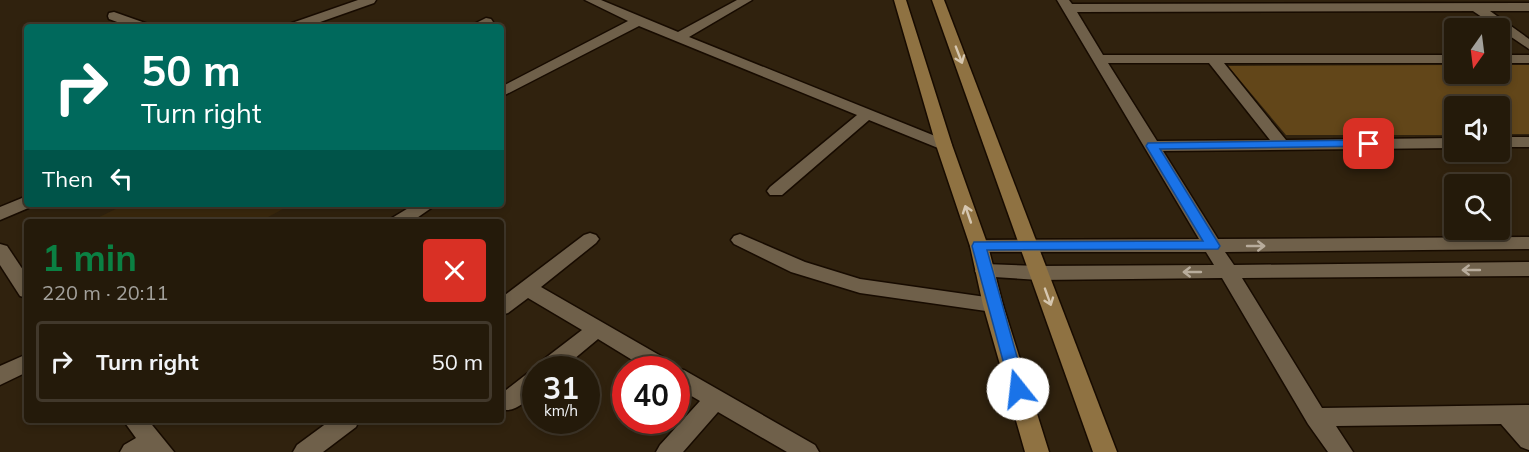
<!DOCTYPE html>
<html lang="en">
<head>
<meta charset="utf-8">
<style>
  body { margin:0; font-family:Mulish,sans-serif; background:#2c2313; color:#f1f3f6; height:100vh; display:flex; flex-direction:column; font-size:22px; white-space:nowrap }
  * { box-sizing:border-box; margin:0 }
  p { font-size:20px; color:#a3a19c }
  .icon { flex:none; width:33px; height:33px; fill:none; stroke:currentColor; stroke-width:2; stroke-linecap:round; stroke-linejoin:round }
  .map { position:relative; flex:1; overflow:hidden }
  .sheet { position:absolute; left:24px; top:219px; width:480px; height:204px; display:flex; flex-direction:column; background:#241a0a; border-radius:6px; box-shadow:0 3px 9px #0003,0 0 0 2px #41382b }
  .sheet>* { flex:none }
  .banner { position:absolute; left:24px; top:24px; width:480px; height:183px; border-radius:6px; box-shadow:0 3px 9px #0003,0 0 0 2px #41382b; background:#00695c; color:#fff; overflow:hidden }
  .needle { width:39px; rotate:194deg }
  .buttons { position:absolute; left:1444px; top:18px; display:grid; gap:12px }
  .buttons a { display:grid; place-items:center; width:66px; height:66px; border-radius:6px; background:#241a0a; box-shadow:0 3px 9px #0003,0 0 0 2px #41382b; font-size:30px }
  .speed { position:absolute; left:522px; top:356px; display:flex; gap:12px; font-size:30px; font-weight:700; text-align:center }
  .speed>* { display:grid; place-content:center; width:78px; height:78px; border-radius:50%; background:#241a0a; box-shadow:0 3px 9px #0003,0 0 0 2px #41382b; line-height:1 }
  .speed small { font-size:15px; font-weight:400 }
  .speed .limit { border:9px solid #d22; background:#fff; color:#111 }
  .pin { position:absolute; display:grid; place-items:center; width:51px; height:51px; color:#fff; margin:-26px; border-radius:12px; box-shadow:0 3px 9px #0006 }
  .me { position:absolute; width:66px; margin:-33px; rotate:344deg; stroke-linejoin:round; filter:drop-shadow(0 0 4px #0008) }
  .turn { display:flex; align-items:center; gap:21px; height:126px; padding:0 18px; font-size:27px }
  .turn .icon { width:78px; height:78px; stroke-width:2.5 }
  .turn b { display:block; font-size:42px; line-height:51px }
  .then { display:flex; align-items:center; height:57px; padding:0 18px; background:#0003; gap:12px; font-size:22px }
  .round { display:grid; place-items:center; flex:none; width:63px; height:63px; border-radius:6px; background:#2c2313 }
  .head { display:flex; align-items:center; justify-content:space-between; height:102px; padding:0 18px }
  h1 { font-size:36px; font-weight:700; line-height:45px; color:#0b8043 }
  ul { padding:0; list-style:none }
  li { display:flex; align-items:center; gap:18px; height:81px; margin:0 12px 9px; padding:0 6px; border:3px solid #41382b; border-radius:6px }
  li div { flex:1 }
  li b { display:block; font-size:22px }
  li em { font-style:normal }
  .map>svg:first-child { display:block }
  .built { fill:#3a280d }
  .green { fill:#624619 }
  .lines { fill:none; stroke-linecap:round; stroke-linejoin:round }
  .street-casing { stroke:#170b00; stroke-width:3 }
  .secondary-casing { stroke:#170b00; stroke-width:3 }
  .street { fill:#6f604a; fill-rule:evenodd }
  .secondary { fill:#8f7242; fill-rule:evenodd }
  .oneway { stroke:#d6c7b0 }
  .oneway2 { stroke:#b8ac9c }
  .route { fill:#1a73e8; stroke:#114b97; stroke-width:1.5 }
</style>
</head>
<body>
<div class="map">
<svg width="1529" height="452" viewBox="0 0 1529 452">
  <rect width="100%" height="100%" fill="#30220e"/>
  <path class="built" d="M126,204h166l-33,18h-170z"/>
  <path class="green" d="M1455,65v9h45v-9h29v69h-29v-28h-45v29h-169l-58,-69z"/>
  <g class="lines">
    <g class="street-casing">
      <g id="street">
        <path d="M358,0h18l-2,3 -68,24h-19l2,-3z"/>
        <path d="M585,0h16l77,32 59,-32h15l-63,37 261,105 2,3 -8,5 -6,-2 -69,-28 -87,75h-12l-3,-4 3,-4 87,-72 -218,-89 -138,71v-10l127,-66z"/>
        <path d="M1057,0h12l3,4 457,-1v8h-39l39,28v10l-56,-38 -396,1 26,43h352v8h-231l62,77 169,-2v10l-292,3 55,88 311,-2v12l-304,3 9,13 295,-3v14l-287,2 80,130 207,-3v45l-8,-3 -20,-23 -165,2 17,26h-25l-20,-28 -86,-146 -183,2 -61,-4 -3,-5 3,-5 7,-2 54,2 175,-1 -8,-13h-227l-7,-2 -2,-4 2,-4 7,-2 220,-1zM1108,63h101l61,77 -113,1z"/>
        <path d="M114,12l34,12 2,3h-19l-22,-8 -1,-3 1,-3z"/>
        <path d="M486,18l5,1 2,3 -2,3 -23,2z"/>
        <rect x="1500" y="55" width="29" height="8"/>
        <rect x="1500" y="137" width="29" height="10"/>
        <path d="M27,196v8h7l-1,2 -33,14v-13z"/>
        <path d="M415,204h22l-26,18h-22l3,-4z"/>
        <path d="M590,233l6,2 3,4 -3,4 -55,44 132,76 2,5 9,2 131,75 4,7h-32l-69,-40 -35,40h-27l4,-7 40,-44 -24,-14v-18h-29l-49,-30 -36,30h-26l3,-6 43,-33 -54,-32 -20,15 -7,2v-17l83,-63z"/>
        <path d="M740,234l65,28 55,17 133,19 7,2 3,5 -3,5 -7,2 -133,-19 -69,-21 -57,-28 -3,-4 3,-4z"/>
        <path d="M0,244l7,2 20,30v22l-7,-2 -20,-31z"/>
        <path d="M27,354v18l-27,13v-19z"/>
        <path d="M536,371v21c-10,8 -21,22 -35,17v-15l27,-21z"/>
        <path d="M123,420h25l26,32h-54l4,-7 12,-7z"/>
        <path d="M331,420h28l-3,7 -33,25h-30l4,-7z"/>
      </g>
    </g>
    <g class="secondary-casing">
      <g id="secondary">
        <path d="M894,0h12l46,145 36,101 15,59 46,147h-24l-42,-147 -13,-59 -34,-101z"/>
        <path d="M932,0h12l173,452h-24z"/>
      </g>
    </g>
    <use href="#street" class="street"/>
    <use href="#secondary" class="secondary"/>
  </g>
  <defs><path id="oneway-shaft" d="M-6 0H5M1.5-3L5.5 0L1.5 3" fill="none" stroke-width="1.6" stroke-linecap="round" stroke-linejoin="round" transform="scale(1.5)"/></defs>
  <g class="oneway">
    <use href="#oneway-shaft" transform="translate(959 55) rotate(69)"/>
    <use href="#oneway-shaft" transform="translate(968 214) rotate(-109)"/>
    <use href="#oneway-shaft" transform="translate(1048 297) rotate(70)"/>
  </g>
  <g class="oneway2">
    <use href="#oneway-shaft" transform="translate(1256 246)"/>
    <use href="#oneway-shaft" transform="translate(1471 270) rotate(180)"/>
    <use href="#oneway-shaft" transform="translate(1192 272) rotate(180)"/>
  </g>
  <path class="route" d="M1369,140l6,4 -2,2 -213,3 60,97 -2,3 -231,1 39,139 -2,5 -6,1 -6,-1 -40,-148 2,-4 229,-1 -57,-95 2,-3z"/>
</svg>
<div class="buttons">
<a><svg class="needle" viewBox="-14 -14 28 28"><path d="M0-13l5 13h-10z" fill="#e53935"/><path d="M0 13l5-13h-10z" fill="#a3a19c"/></svg></a>
<a><svg class="icon" aria-label="sound" viewBox="0 0 24 24"><path d="M4 9h4l5-4v14l-5-4H4zM17 9q2 3 0 6"/></svg></a>
<a><svg class="icon" aria-label="search" viewBox="0 0 24 24"><circle cx="10" cy="10" r="6"/><path d="M15 15l6 6"/></svg></a>
</div>
<div class="speed"><div>31<small>km/h</small></div><div class="limit">40</div></div>
<div class="pin" style="left:1369px;top:144px;background:#d93025"><svg class="icon" aria-label="arrive" viewBox="0 0 24 24"><path d="M6 21V4h12l-3 4 3 4H6"/></svg></div>
<svg class="me" style="left:1018px;top:389px" viewBox="-20 -20 40 40"><circle r="19" fill="#fff"/><path d="M0-13L10 11 0 6-10 11z" fill="#1a73e8"/></svg>
<div class="banner">
<div class="turn"><svg class="icon" aria-label="right" viewBox="0 0 24 24"><path d="M7 20v-9h11M14 6l5 5-5 5"/></svg><div><b>50 m</b>Turn right</div></div>
<div class="then">Then<svg class="icon" aria-label="left" viewBox="0 0 24 24"><path d="M17 20v-9H6M10 6l-5 5 5 5"/></svg></div>
</div>
<section class="sheet">
<div class="head"><div><h1>1 min</h1><p>220 m · 20:11</p></div><a class="round" style="background:#d93025;color:#fff"><svg class="icon" aria-label="close" viewBox="0 0 24 24"><path d="M6 6l12 12M18 6L6 18"/></svg></a></div>
<ul>
<li><svg class="icon" aria-label="right" viewBox="0 0 24 24"><path d="M7 20v-9h11M14 6l5 5-5 5"/></svg><div><b>Turn right</b></div><em>50 m</em></li>
</ul>
</section>
</div>
</body>
</html>
